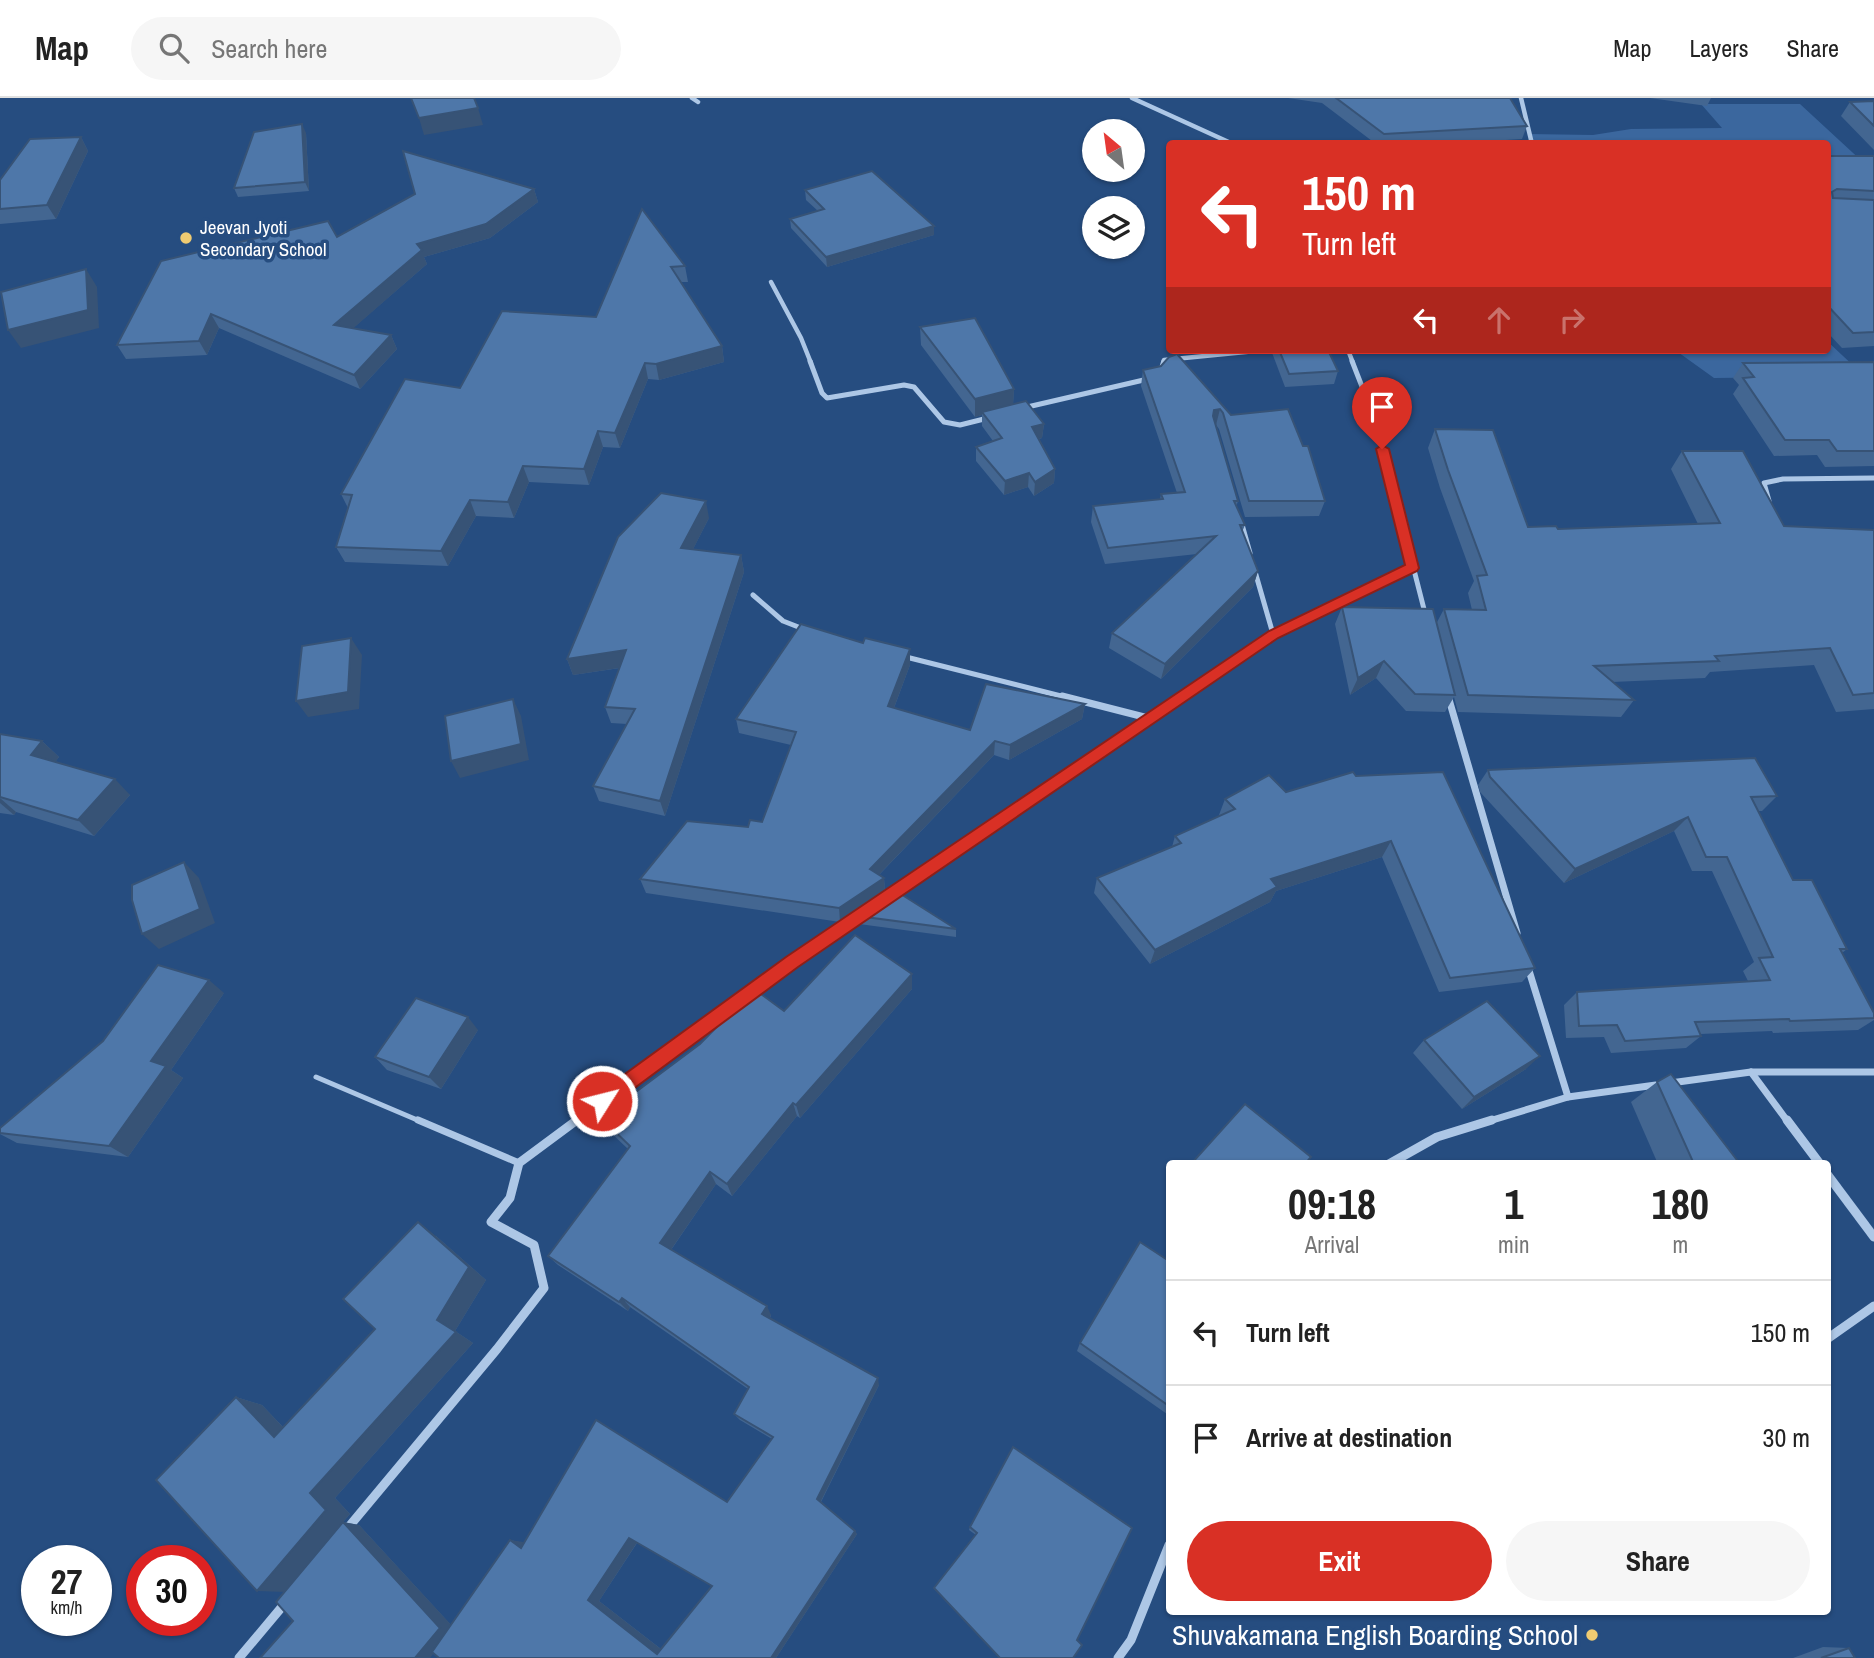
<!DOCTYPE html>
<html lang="en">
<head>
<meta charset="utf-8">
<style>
  body { margin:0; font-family:"Archivo Narrow",sans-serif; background:#f6f6f6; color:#222; height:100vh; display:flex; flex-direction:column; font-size:26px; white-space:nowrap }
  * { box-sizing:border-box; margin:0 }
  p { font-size:23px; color:#767676 }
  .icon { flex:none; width:38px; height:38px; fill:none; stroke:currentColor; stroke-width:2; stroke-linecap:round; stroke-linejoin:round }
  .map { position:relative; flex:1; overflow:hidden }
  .sheet { position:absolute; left:1166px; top:1062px; width:665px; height:455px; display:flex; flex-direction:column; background:#fff; border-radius:7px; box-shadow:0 2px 5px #0004 }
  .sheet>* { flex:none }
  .top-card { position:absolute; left:1166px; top:42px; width:665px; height:214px; border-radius:7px; box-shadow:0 2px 5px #0004; background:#d93025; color:#fff; overflow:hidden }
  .needle { width:46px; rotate:331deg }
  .buttons { position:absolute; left:1082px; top:21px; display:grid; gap:14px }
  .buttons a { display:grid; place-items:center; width:63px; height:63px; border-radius:50%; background:#fff; box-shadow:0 2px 5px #0004; font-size:35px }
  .speed { position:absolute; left:21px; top:1447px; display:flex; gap:14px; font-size:35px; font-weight:700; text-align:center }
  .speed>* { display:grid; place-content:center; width:91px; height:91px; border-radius:50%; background:#fff; box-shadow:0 2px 5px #0004; line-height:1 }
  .speed small { font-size:18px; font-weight:400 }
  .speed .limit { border:10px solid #d22; background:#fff; color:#111 }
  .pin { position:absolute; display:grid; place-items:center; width:60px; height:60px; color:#fff; margin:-72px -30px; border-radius:50% 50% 50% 0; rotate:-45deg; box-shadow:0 0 7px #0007 }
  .pin .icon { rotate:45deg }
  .me { position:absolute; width:77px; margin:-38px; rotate:54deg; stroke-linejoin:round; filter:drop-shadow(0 0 5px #0008) }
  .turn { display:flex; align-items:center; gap:24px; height:147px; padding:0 21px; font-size:32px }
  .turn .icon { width:91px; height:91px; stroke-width:2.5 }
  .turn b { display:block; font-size:49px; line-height:60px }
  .lanes { display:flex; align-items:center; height:66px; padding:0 21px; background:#0003; justify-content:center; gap:35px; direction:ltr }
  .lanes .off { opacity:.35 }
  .eta { display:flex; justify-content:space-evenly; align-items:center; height:119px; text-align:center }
  .eta b { font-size:42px; font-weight:700; line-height:49px }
  .cta { display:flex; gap:14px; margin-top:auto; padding:14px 21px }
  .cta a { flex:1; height:80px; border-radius:42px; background:#d93025; color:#fff; font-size:28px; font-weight:700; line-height:80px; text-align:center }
  .cta a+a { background:#f6f6f6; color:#222 }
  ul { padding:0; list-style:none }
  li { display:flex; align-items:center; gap:21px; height:105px; padding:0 21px; border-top:2px solid #e0e0e0 }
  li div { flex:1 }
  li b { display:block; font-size:26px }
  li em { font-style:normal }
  header { display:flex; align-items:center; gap:42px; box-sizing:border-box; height:98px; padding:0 35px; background:#fff; border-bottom:2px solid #e0e0e0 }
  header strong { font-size:33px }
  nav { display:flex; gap:38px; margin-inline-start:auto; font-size:24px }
  .search { width:490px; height:63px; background:#f6f6f6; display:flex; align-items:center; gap:18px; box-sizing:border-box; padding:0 24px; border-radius:38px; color:#767676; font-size:26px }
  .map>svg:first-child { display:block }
  .green { fill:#3b679e }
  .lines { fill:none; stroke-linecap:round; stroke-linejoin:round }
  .lane-far1 { stroke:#adc7e6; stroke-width:5 }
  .lane { stroke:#adc7e6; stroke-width:7 }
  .street-far3 { stroke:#adc7e6; stroke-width:4.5 }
  .street-far2 { stroke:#adc7e6; stroke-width:5 }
  .street-far1 { stroke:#adc7e6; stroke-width:7 }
  .street { stroke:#adc7e6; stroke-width:9 }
  .wall { fill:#436691; fill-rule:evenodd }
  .shaded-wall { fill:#375376 }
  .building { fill:#4e77a9; stroke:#375376; stroke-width:2; fill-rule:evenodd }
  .route { fill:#d93025; stroke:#8d1f18; stroke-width:2 }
  .poi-dot { fill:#efcb72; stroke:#264d80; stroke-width:2.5 }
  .labels { text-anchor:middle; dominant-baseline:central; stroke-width:7; stroke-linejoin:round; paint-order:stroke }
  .far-poi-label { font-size:19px; fill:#fff; stroke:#264d80; text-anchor:start }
  .near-poi-label { font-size:28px; fill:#fff; stroke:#264d80; text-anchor:end }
</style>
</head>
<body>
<header>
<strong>Map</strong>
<div class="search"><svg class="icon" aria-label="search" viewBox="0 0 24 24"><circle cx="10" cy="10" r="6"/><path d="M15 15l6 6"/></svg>Search here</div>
<nav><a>Map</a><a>Layers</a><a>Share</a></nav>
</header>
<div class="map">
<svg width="1874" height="1560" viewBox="0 0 1874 1560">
  <rect width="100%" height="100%" fill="#264d80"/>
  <g class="green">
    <path d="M1701,6h99l65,60 -38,2v-22h-292l-7,-10 65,1 38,-6 91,-1z"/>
    <path d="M1827,243l47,44 -81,-8 -79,1 -39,-28h152z"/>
  </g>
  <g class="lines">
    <path class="lane-far1" d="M316,979l106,45"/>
    <path class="lane" d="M418,1022l101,43"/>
    <g class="street-far3">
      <path d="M692,0l6,4"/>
      <path d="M1132,0l101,46"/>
      <path d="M1521,0l11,46"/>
      <path d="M771,184l30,56 10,25"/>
      <path d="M1348,252l5,13"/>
      <path d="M1163,265l1,-3 102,-10"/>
    </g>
    <g class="street-far2">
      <path d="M810,263l12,32 5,5 77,-13 10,2 30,35 16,3 28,-7"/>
      <path d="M1352,263l25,64 49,192"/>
      <path d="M1160,274l4,-11"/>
      <path d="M1023,310l125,-29"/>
      <path d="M1769,403l-5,-18 19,-4 91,-1"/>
      <path d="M1241,423l9,32"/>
      <path d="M1254,470l19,66"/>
      <path d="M753,497l30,26 23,9"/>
      <path d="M902,558l167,42"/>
      <path d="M1179,600l94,-64 139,-66"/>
    </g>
    <g class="street-far1">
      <path d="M1062,598l90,23"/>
      <path d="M1448,598l69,237"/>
      <path d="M889,798l293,-200"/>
      <path d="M1527,866l41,133"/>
      <path d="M1751,974l37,50"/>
      <path d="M575,1024l217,-160 73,-49"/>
      <path d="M1486,1024l82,-25 183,-25h123"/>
    </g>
    <g class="street">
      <path d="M1787,1022l33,44"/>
      <path d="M1389,1066l48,-27 55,-17"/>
      <path d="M1827,1076l47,63"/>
      <path d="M1827,1241l47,-33"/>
      <path d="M347,1431l150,-180 47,-61 -10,-43 -43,-23 19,-24 9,-35 58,-43"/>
      <path d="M239,1560l47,-56"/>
      <path d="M1118,1560l13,-18 38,-95"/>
    </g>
  </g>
  <g class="wall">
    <path d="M1288,0h222l17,28 -5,13 -81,5h-65l-54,-41z"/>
    <path d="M1650,0h61l-4,8z"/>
    <path d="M1874,3v49l-33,-34 9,-14z"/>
    <path d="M306,35l3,58 -71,6 -4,-9z"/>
    <path d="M81,39l7,14 -32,68 -56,5v-44z"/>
    <path d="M1827,58h47v190l-32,2 -15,-16z"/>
    <path d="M534,91l4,13 -48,36 -66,19 3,7 -74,64 38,7 6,14 -37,40 -141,-61 -12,27 -81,4 -9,-14 220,-108z"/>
    <path d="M805,92l129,45 -107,32 -36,-39 -1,-9 28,-8 -12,-11z"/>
    <path d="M642,111l43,57 3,16h-7l41,64 2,16 -65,18 -11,-1 -28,69 -17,-1 -14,38 -60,-3 -15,36 -38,-2 -28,50 -103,-4 -9,-15 12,-39 -7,-14 119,-106 136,-71z"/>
    <path d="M920,229l94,62 -1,15 31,20 -2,14 -3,1 16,30 -1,14 -20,13 -6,-9 -24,8 -28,-34v-14l17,-6 -11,-15v-11l-7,2 -54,-72z"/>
    <path d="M1271,252h57l10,21 -4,13 -49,3z"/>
    <path d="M1874,264v104l-49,1 -8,-12 -43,1 -41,-62 6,-9 -6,-7 10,-15z"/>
    <path d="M1143,272l88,45 94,86 -6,15 -74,1 -26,-88 -3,-4 22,76 -2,6 9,18 -3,7 16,39 -5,16 -92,92 -52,-31 3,-15 85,-79 -92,10 -14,-42 2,-16 67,-6 1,-6 16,-1 -36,-107z"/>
    <path d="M1435,331l93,98 30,2 140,-5 -27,-55 11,-18 102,75 90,4v179l-38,3 -22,-47 -104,7 -5,6 -93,4 22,18 -13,17 -163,-5 -4,-15 -9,15 -39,-1 -30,-33 -26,17 -15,-71 7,-17 94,17 8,-15 28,1 -4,-17 6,-12 -34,-93 -12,-40z"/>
    <path d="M709,420l-16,31 48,6 3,17 -79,244 -66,-15 -6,-15 34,-62 -16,-1 -6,-16 15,-39 -47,7 -6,-16z"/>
    <path d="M863,545l47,6v16l-16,43 76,22 115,-26 -3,15 -73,41 -15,-5 -115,120 5,3 1,13 -45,31 -194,-29 -6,-14 108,-52 14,-5 29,-77 -52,-12 -3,-14z"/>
    <path d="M0,636l42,7 17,16 -4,5 75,33 -36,41 -78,-24 -2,3 -14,-2z"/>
    <path d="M1488,672l289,26 -15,15h-4l35,69 54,69 -5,4 32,60v7l-16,10 -85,3 -1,-2 -72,3 1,2 -15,12 -75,5 -7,-16 -38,1 -2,-33 13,-13 171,-11 -5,-10 11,-9 -42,-91h-20l-18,-40 -110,52 -84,-91 -2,-7z"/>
    <path d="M1356,678l179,192 -13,14 -83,10 -57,-135 -106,34 -6,11 -120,62 -56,-71 3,-15 75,-31 3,-11 45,-20 -1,-1 6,-16 61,-7z"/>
    <path d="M858,818l98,13v8l-97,-13z"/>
    <path d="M912,876v15l-112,129 -3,-2 -65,80 -16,-12 -45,66 100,65 -1,3 109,67 -58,117 36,32 -81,124h-337l-5,-5 -141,-32 -9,-29 -48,-195 26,8 21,22 92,-98 61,-93 50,44 -31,51 18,12 -138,155 15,16 -7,8 16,3 92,100 59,-85 14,3 203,-42 45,-62 -32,-19 -6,-6 14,-25 -118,-82 -2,4 -70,-46 -10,-9 80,-107 -19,-18 -8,-13 183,-107zM637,1445l75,43 -51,63 -62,-48z"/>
    <path d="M224,895l-53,77 12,8 -55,79 -111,-14 -17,-9v-6z"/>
    <path d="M478,932l-37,59 -54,-19 -12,-13z"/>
    <path d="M1424,942l102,29 -64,40 -49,-56z"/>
    <path d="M1657,984l83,82h-82l-27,-62z"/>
    <path d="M1169,1163v151l-2,2 -90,-63 3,-8z"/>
    <path d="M1013,1349l64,193 -4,18h-73l-66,-69 42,-54 -7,-5 1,-3z"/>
    <path d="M1823,1549l26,1 6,10h-62z"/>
  </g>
  <g class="shaded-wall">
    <path d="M478,10l5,17 -59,10 -5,-17z"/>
    <path d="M302,26l4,9 3,58 -4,-9z"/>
    <path d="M81,39l7,14 -32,68 -9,-14z"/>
    <path d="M534,91l4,13 -48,36 -66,19 3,7 -86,75 -7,-14 83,-81z"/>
    <path d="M934,128v9l-107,32 -1,-10z"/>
    <path d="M86,171l11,18 2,41 -78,20 -13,-18z"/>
    <path d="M211,216l8,14 -12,27 -8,-14z"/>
    <path d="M391,237l6,14 -37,40 -6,-14z"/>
    <path d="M722,248l2,16 -65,18 -3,-16z"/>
    <path d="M645,265l3,16 -28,69 -5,-15z"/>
    <path d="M1014,291l-1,19 -31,4v3l-7,2v-18z"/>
    <path d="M1220,311l-4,16 -7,6 5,-21z"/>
    <path d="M1044,326l-2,14 -11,3 1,-14z"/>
    <path d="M598,333l5,16 -14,38 -5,-16z"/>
    <path d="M523,368l6,16 -15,36 -6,-16z"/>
    <path d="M1055,371l-1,14 -20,13 1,-14z"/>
    <path d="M1029,375l-1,14 -24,8 1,-14z"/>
    <path d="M470,402l6,16 -28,50 -7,-15z"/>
    <path d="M706,403l3,17 -24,47 -4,-17z"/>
    <path d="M741,457l3,17 -79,244 -5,-15z"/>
    <path d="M1258,473l-5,16 -92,92 4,-15z"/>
    <path d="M351,540l11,17 -3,54 -51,8 -12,-16z"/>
    <path d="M910,551v16l-21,56 -1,-15z"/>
    <path d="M626,552l6,16 -59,9 -6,-16z"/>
    <path d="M1384,563l-8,17 -26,17 8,-17z"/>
    <path d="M513,601l8,17 8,44 -69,18 -9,-17z"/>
    <path d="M1085,606l-3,15 -73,41 1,-15z"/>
    <path d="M42,643l17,16 -11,15 -17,-17z"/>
    <path d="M995,643l-1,14 -123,128 -1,-14z"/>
    <path d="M115,681l15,16 -36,41 -16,-16z"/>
    <path d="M0,700l16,14 -2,3 -14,-12z"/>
    <path d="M1688,719l-14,14 -110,52 11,-14z"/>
    <path d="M1391,743l-9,16 -106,34 -6,11 -120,62 5,-14 116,-71z"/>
    <path d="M184,764l15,16 16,45 -56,26 -17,-15z"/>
    <path d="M884,780l1,13 -45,31 -1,-14z"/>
    <path d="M912,876v15l-112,129 -4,-13z"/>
    <path d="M209,882l15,13 -53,77 12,8 -55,79 -19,-11 42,-85z"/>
    <path d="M468,919l10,13 -37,59 -12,-12z"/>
    <path d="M1540,958l-14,13 -64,40 12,-12z"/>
    <path d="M793,1005l4,13 -65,80 -5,-12z"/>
    <path d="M710,1074l6,12 -48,70 -8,-11z"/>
    <path d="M418,1124l18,14 50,44 -31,51 18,12 -138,155 15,16 -7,8 16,3 95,103 -24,30h-15l-130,-66 -28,-1 53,-98 127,-173z"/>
    <path d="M622,1200l8,9 -2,4 -9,-9z"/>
    <path d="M767,1208l4,9 -4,7 -5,-8z"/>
    <path d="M878,1280l1,7 -59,118 -3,-4z"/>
    <path d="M236,1299l26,8 37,39 -25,-7z"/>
    <path d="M855,1433l2,3 -81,124h-5z"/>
    <path d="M629,1440l9,3 -39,60 67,52 -9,1 -69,-54z"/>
    <path d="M510,1442l13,2 10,8 -12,-2z"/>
  </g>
  <g class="building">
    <path d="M411,0h63l4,10 -59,10z"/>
    <path d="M1336,0h174l17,28 -143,8z"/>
    <path d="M1874,3v25l-24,-24z"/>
    <path d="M302,26l3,58 -71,6 20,-56z"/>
    <path d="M81,39l-34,68 -47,4v-29l30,-41z"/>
    <path d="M403,53l131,38 -48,35 -69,20 5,6 -88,75 57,10 -37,40 -143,-61 -12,27 -82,4 44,-84 167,-40 9,16 78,-43z"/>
    <path d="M1827,58h47v35l-37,-2 -5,3 1,6 41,2v132l-21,1 -26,-28z"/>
    <path d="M872,73l62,55 -108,31 -36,-38 34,-10 -19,-19z"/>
    <path d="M642,111l43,57 -14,1 51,79 -66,18 -11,-1 -30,70 -17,-2 -14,38 -61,-3 -15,36 -38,-2 -29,51 -105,-4 16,-52 -11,-1 64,-115 55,9 42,-77 94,6z"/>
    <path d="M86,171l2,41 -80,20 -7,-38z"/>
    <path d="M975,220l39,71 -39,10 -55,-72z"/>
    <path d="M1279,252h49l10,21 -49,3z"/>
    <path d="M1177,256l54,61 57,-6 15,37h5l17,55h-76l-26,-88 -3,-4 -6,1 -1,6 25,85h-4l11,24h-5l18,46 -93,93 -53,-31 104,-97 -108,12 -15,-42 70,-7 -2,-5 24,-2 -42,-122 18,-4 8,-9z"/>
    <path d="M1874,264v89h-37l-8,-11h-44l-42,-62 11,-1 -11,-14z"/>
    <path d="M1026,303l18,23 -12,3 23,42 -20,13 -6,-9 -24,8 -29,-34 26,-9 -20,-26z"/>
    <path d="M1435,331l58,1 35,97 28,-1 2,3 162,-6 -38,-72h61l41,75 90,4v163l-21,2 -23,-47 -115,8 4,5 -125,5 40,34 -166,-5 -24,-86 42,1 -9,-34 10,-1 -39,-105z"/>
    <path d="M661,395l45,8 -25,47 60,7 -81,246 -67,-15 42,-77 -30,-2 21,-57 -59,9 51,-122z"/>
    <path d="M1342,509l91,2 22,86 -40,-1 -31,-33 -26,17z"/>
    <path d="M801,526l62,19 2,-5 45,11 -22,57 82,24 16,-46 99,20 -75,41 -15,-4 -125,128 14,9 -45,30 -199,-29 47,-58 61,6 2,-7 12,2 34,-90 -60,-13z"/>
    <path d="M351,540l-3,54 -52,9 6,-55z"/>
    <path d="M513,601l8,45 -70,17 -6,-45z"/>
    <path d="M0,636l42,7 -11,14 84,24 -37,41 -78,-23z"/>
    <path d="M1755,660l22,38 -26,1 42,83h19l35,69h-7l34,64v5l-84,3 -1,-2 -94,3 6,14 -76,5 -8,-16 -38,1 -2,-34 193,-12 -11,-22 14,-1 -46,-100h-21l-18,-40 -113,52 -85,-92 -2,-7z"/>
    <path d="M1353,674l3,4 87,-4 92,196 -85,10 -59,-137 -120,38 6,8 -122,63 -58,-72 84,-35 -6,-7 60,-27 -10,-10 44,-24 17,17z"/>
    <path d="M184,764l16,47 -58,25 -10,-34v-15z"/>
    <path d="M896,793l60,38 -98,-13z"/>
    <path d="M855,837l57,39 -116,131 -3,-2 -66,81 -17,-12 -50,71 107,63 -5,8 116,64 -61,121 38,32 -84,127h-332l-7,-6 78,-112 11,8 75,-128 131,82 46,-65 -39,-23 15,-27 -127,-89 -3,4 -71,-46 82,-110 -29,-28 99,-74 54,-55 30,22zM629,1440l83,48 -55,68 -69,-54z"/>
    <path d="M158,867l51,15 -58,81 15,5 -57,80 -109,-13v-5l103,-87z"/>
    <path d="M416,900l52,19 -39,60 -54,-20z"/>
    <path d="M1487,903l53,55 -66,41 -50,-57z"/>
    <path d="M1671,976l69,90h-46l-37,-82z"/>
    <path d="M1245,1006l66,53 -6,7h-114z"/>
    <path d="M418,1124l51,45 -32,53 19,12 -146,161 16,17 -69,81 -101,-111 80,-83 38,40 101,-108 -32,-30z"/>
    <path d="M1140,1144l29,19v145l-89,-63z"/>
    <path d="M1013,1349l119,81 -55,112 5,5 -9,13h-73l-66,-70 43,-55 -7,-6z"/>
    <path d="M343,1424l97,106 -25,30h-155l33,-37 -17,-19z"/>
    <path d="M1849,1550l6,10h-34z"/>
  </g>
  <path class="route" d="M1382,347l7,4 30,119 -2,3 -139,67 -480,329 -189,140 -7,2 -6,-2 -3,-6 3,-6 190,-138 483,-326 136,-66 -29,-116z"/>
  <g class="poi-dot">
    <circle cx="186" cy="140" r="7"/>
    <circle cx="1592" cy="1537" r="7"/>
  </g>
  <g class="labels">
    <g class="far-poi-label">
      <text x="200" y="129">Jeevan Jyoti<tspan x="200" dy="22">Secondary School</tspan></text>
    </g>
    <g class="near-poi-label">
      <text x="1578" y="1537">Shuvakamana English Boarding School</text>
    </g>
  </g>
</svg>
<div class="buttons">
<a><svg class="needle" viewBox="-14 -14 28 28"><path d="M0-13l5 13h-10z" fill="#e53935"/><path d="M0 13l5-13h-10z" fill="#767676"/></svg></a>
<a><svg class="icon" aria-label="layers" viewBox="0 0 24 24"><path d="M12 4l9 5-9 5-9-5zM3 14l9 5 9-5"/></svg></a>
</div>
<div class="speed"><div>27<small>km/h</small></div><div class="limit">30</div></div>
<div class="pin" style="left:1382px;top:351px;background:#d93025"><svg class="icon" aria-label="arrive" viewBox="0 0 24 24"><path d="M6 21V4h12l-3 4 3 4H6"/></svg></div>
<svg class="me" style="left:602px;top:1003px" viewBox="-20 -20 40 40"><circle r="17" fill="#d93025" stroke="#fff" stroke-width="3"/><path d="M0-11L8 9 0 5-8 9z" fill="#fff"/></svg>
<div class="top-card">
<div class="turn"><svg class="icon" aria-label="left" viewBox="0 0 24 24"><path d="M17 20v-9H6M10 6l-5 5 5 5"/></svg><div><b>150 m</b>Turn left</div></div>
<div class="lanes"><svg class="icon" aria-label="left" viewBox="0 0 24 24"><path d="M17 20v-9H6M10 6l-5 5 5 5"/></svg><svg class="icon off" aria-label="ahead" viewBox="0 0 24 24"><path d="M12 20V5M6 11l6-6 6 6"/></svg><svg class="icon off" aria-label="right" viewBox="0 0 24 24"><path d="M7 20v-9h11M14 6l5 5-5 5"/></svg></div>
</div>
<section class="sheet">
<div class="eta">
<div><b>09:18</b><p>Arrival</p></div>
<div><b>1</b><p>min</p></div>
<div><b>180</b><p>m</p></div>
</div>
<ul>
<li><svg class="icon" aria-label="left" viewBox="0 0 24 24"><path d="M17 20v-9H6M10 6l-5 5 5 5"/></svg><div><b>Turn left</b></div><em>150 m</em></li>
<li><svg class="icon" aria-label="arrive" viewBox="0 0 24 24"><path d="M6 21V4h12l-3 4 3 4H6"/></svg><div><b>Arrive at destination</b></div><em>30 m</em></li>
</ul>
<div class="cta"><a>Exit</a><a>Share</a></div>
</section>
</div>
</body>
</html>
